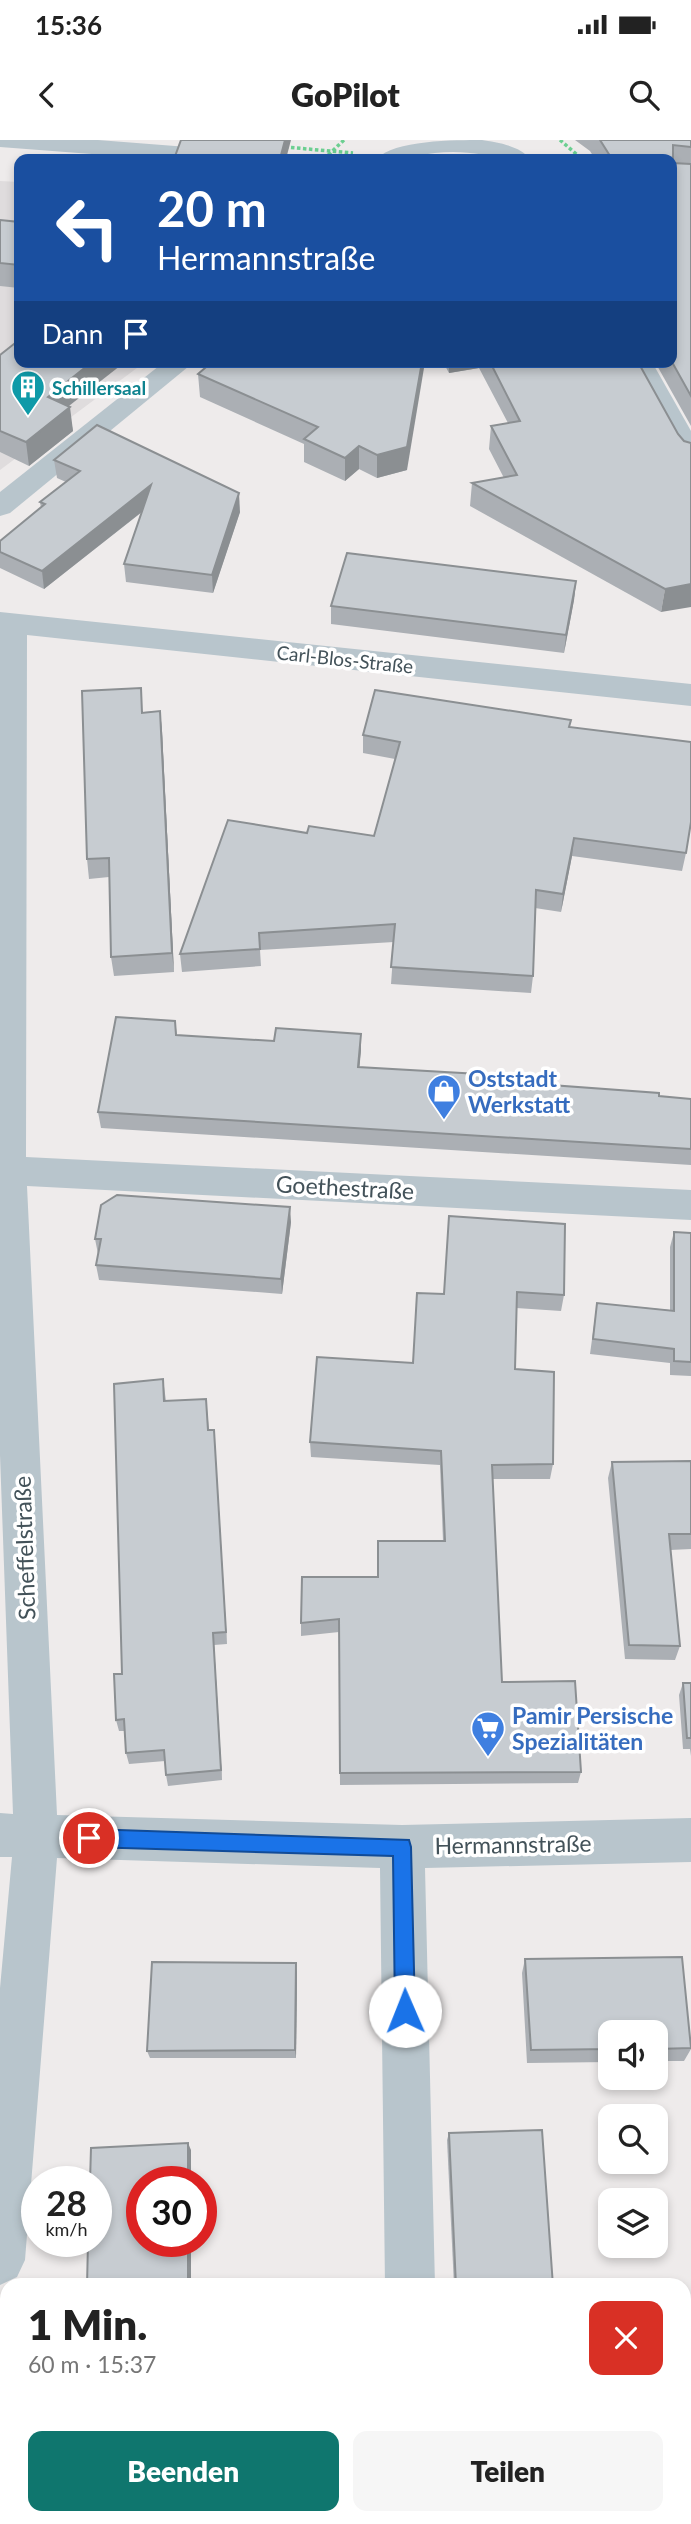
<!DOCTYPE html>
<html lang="de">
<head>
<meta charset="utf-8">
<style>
  body { margin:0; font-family:Lato,sans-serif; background:#f6f6f6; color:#222; height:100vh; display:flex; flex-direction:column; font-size:26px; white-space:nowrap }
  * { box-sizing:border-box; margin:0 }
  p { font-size:23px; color:#767676 }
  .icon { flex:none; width:38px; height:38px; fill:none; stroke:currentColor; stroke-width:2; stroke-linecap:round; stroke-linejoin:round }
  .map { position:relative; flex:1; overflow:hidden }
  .details { position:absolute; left:0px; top:2138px; width:691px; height:247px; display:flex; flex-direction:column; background:#fff; border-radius:21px 21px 0 0; box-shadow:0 4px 10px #0003 }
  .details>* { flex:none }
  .top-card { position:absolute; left:14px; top:14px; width:663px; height:214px; border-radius:14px; box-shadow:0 4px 10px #0003; background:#1a4fa0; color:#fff; overflow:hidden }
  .controls { position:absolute; left:598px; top:1880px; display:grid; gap:14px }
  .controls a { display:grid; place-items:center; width:70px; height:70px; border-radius:14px; background:#fff; box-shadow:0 4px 10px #0003; font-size:35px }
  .speed { position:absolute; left:21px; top:2026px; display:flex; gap:14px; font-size:35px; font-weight:700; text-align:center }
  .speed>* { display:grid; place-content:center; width:91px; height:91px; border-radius:50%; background:#fff; box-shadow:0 4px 10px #0003; line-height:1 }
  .speed small { font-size:18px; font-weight:400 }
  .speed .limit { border:10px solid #d22; background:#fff; color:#111 }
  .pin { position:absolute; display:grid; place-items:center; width:60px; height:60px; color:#fff; margin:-30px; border:4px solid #fff; border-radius:50%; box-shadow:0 2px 7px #0007 }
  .me { position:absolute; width:77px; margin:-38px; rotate:359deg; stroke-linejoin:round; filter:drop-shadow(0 0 5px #0008) }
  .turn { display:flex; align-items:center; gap:24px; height:147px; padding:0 28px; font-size:32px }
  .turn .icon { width:91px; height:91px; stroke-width:2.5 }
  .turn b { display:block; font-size:49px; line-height:60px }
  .then { display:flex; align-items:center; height:66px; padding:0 28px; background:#0003; gap:14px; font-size:26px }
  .round { display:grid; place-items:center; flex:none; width:74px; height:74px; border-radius:14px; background:#f6f6f6 }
  .overview { display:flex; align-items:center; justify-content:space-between; height:119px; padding:0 28px }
  h1 { font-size:42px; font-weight:800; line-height:52px }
  .action { display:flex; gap:14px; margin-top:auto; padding:14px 28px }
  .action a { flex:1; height:80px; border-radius:14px; background:#0f766e; color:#fff; font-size:28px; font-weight:800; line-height:80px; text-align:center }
  .action a+a { background:#f6f6f6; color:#222 }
  .status { display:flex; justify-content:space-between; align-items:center; height:49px; padding:0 35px; background:#fff; direction:ltr }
  .status svg { height:19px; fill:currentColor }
  header { display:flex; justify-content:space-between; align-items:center; height:91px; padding:0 28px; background:#fff; font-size:32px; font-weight:800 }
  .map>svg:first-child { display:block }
  .education { fill:#dfdcdd }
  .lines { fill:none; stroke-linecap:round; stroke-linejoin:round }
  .path { stroke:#6ccf91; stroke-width:3.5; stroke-dasharray:3.5 2.5; stroke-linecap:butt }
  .minor { fill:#b8c5cc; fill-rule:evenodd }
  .wall { fill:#abafb4 }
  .shaded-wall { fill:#8b8f92 }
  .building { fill:#c7ccd1; stroke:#8b8f92; stroke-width:2 }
  .route { fill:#1a73e8; stroke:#114b97; stroke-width:2 }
  .labels { text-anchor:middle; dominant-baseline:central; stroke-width:7; stroke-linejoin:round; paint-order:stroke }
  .far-culture-label { font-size:19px; font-weight:bold; fill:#0d838f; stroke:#fff; text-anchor:start }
  .far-street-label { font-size:19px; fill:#435259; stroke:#fff }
  .shop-label { font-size:23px; font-weight:bold; fill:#366cbe; stroke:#fff; text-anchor:start }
  .street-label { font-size:23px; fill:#435259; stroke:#fff }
</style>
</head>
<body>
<div class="status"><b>15:36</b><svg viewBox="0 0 49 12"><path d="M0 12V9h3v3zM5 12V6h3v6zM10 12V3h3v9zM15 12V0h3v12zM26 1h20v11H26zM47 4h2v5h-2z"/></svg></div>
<header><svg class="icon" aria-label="back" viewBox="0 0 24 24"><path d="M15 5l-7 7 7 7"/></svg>GoPilot<svg class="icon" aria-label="search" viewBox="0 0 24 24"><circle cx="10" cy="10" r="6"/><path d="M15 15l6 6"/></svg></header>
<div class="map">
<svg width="691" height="2384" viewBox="0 0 691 2384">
  <rect width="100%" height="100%" fill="#eeebeb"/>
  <path class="education" d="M0,41l19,1v180h126l-145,108z"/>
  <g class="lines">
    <g class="path">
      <path d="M560,0l22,19"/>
      <path d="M285,7l68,6"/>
      <path d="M324,19l20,-19"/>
    </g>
    <g class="minor">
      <path d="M0,0h98l154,12 9,2 3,5h-107l-157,-12z"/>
      <path d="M482,0c14,2 39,6 48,19 -26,1 -50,-7 -77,-7 -26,0 -50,8 -76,7 16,-19 78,-19 105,-19z"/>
      <path d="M164,222h30l-184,151 -10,3v-24z"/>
      <path d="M625,222h27l39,69v34l-10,-3 -4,-6z"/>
      <path d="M0,472l691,72v22l-664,-71 -1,522 665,33v30l-664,-34 30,629 345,10 289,-7v44l-266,6 10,418h-50l-5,-418 -323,-10 -32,402 -8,17 -17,8v-297l12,-131h-12v-44l13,1 -13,-359z"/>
      <path d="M387,2378h52l1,6h-52z"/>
    </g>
  </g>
  <g class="wall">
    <path d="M575,0h116v286l-36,-64h17v-203h-77l-5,-8z"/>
    <path d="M0,80l19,2v66l-19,-2z"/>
    <path d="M0,215l68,52 5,24 -44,35 -29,-14z"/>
    <path d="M212,222l195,108 -30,8 -18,-9 -14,12 -41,-19v-18l-104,-47 -2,-23z"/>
    <path d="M443,222h195l40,72 6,7 7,2 -30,169 -191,-106 2,-23 32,-5 -15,-29 2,-23 17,-3 -29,-55 -30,5z"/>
    <path d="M54,320l186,52 -27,81 -87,-11 -2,-18 18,-52 -98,77 -44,-21v-27l41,-33 -1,-6 26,-20 -9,-4z"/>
    <path d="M576,441l-2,19 -10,53 -233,-29v-18z"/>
    <path d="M160,571l2,20 12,241 -60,4 -3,-19 -2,-80 -20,2 -2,-20 56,-147z"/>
    <path d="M570,587l116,126 -4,18 -110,-15 -11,56 -26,-4 -2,68 -2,17 -140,-9 3,-42 -134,8 1,16 -79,6 -2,-18 127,-121 67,3 21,-77 -32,-6v-18z"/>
    <path d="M175,881l2,14 184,15 -2,17 332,32v66l-590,-37 -3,-16z"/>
    <path d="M449,1076l115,79 -3,16 -45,-3 -1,61 38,95 -3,15h-58l10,203 79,90 -3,11 -238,2 -1,-153 -38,4v-13l77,-46v-36h65l-3,-76 -129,-8 -1,-15 103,-79 31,-69z"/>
    <path d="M291,1082l-9,72 -183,-14 -3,-15 2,-11 -3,-15z"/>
    <path d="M674,1092l17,1v143l-21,-1v-12l-80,-9 7,-51 73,7v-63z"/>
    <path d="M163,1239l3,22 40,-2 3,31 6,14 12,200 -13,1 8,135 -54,6 -2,-11 -1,-14 -36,3 -3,-11 -1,-22h-6l-3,-11z"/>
    <path d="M691,1321v88l-21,1 10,96 -5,14 -50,-1 -17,-181 4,-16z"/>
    <path d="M683,1543h8v73l-1,-7h-7l-4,-54z"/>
    <path d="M525,1819l166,84v6l-7,12h-28v-29h-45v30l-84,1 -5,-90z"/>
    <path d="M297,1832l-1,86h-146l-3,-7z"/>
    <path d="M449,1993l104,153h-99l-7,-146z"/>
  </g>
  <g class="shaded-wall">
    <path d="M285,0h6l-5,19h-6z"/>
    <path d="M92,222h33l-74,58 -3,-23z"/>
    <path d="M422,222h3l-18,108 -30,8v-23z"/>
    <path d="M449,222h31l-1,6 -30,5z"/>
    <path d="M70,267l3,24 -44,35 -3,-24z"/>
    <path d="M359,306v23l-14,12v-23z"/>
    <path d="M151,345l2,18 -109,86 -2,-18z"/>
    <path d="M239,353l1,19 -27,81 -1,-18z"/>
    <path d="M576,441l-2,19 -10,53 2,-18z"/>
    <path d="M691,444v23l-30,5 4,-23z"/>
    <path d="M160,571l2,20 12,241 -2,-19z"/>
    <path d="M574,698l-2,18 -11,56 2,-18z"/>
    <path d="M361,894v16l-3,34v-17z"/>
    <path d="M290,1067l1,15 -9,72 -1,-15z"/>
    <path d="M214,1290l1,14 12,200 -1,-12z"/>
    <path d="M213,1493l1,12 8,135 -1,-10z"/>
    <path d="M296,1823l1,9 -1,86 -1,-8z"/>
    <path d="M188,2003l3,7v32h-3z"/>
    <rect x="188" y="2102" width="3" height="44"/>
  </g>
  <g class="building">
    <path d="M181,0h104l-5,19h-106z"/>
    <path d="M600,0h91v7l-18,-2v18l18,1v232l-19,-34v-203h-60z"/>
    <path d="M0,80l19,2v43l-19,-2z"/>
    <path d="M19,200v22h73l-44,35 22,10 -44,35 -26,-11v-76z"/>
    <path d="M212,222h210l-15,85 -30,8 -18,-9 -14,12 -41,-19 14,-12 -120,-53z"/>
    <path d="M490,222h148l40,72 6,7 7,2v141l-26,5 -193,-106 45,-8 -26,-49 29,-5z"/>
    <path d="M97,285l142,68 -27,82 -88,-11 27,-79 -109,86 -42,-19v-11l45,-37 -5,-2 40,-31 -26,-11z"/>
    <path d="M347,413l229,28 -10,54 -235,-29z"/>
    <path d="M141,548l1,25 18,-2 12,242 -61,4 -2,-99 -22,1 -5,-168z"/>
    <path d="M375,550l196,30 -2,7 122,15v80l-5,31 -112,-15 -11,56 -27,-4 -3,86 -142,-9 4,-43 -136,9 1,16 -80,5 48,-134 79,13 2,-7 65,10 26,-94 -37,-7z"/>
    <path d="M116,877l59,4 1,14 98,6 2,-13 85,6 -3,33 193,11v7l108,8v3l32,3v50l-593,-37z"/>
    <path d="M117,1055l173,12 -9,72 -185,-14 5,-26h-6l6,-34z"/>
    <path d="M449,1076l116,8 -1,71 -47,-3 -2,77 39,3 -1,92 -61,1 10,217 73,-1 6,91 -241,1 -1,-154 -38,4 1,-46h76v-36h67l-4,-90 -131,-9 7,-85 96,6 4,-70 27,1z"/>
    <path d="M674,1092l17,1v129l-17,-1v-12l-81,-10 4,-36 77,8z"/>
    <path d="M163,1239l1,22 42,-2 2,31h6l12,202 -13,1 8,137 -55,5 -2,-25 -38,3 -2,-34 -8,1 -2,-46h8l-8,-290z"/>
    <path d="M691,1321v73h-22l11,112 -51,-1 -17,-183z"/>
    <path d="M683,1543h8v55h-4z"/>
    <path d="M682,1817l9,91 -35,1v-17h-45v17l-80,1 -6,-91z"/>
    <path d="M152,1822l144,1 -1,87 -148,1z"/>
    <path d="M542,1990l11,156h-97l-7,-153z"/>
    <path d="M188,2003v39h-46v60h46v44h-101l1,-44h8v-60h-6l1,-34z"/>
    <path d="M82,2378h107v6h-108z"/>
    <path d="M467,2378h102v6h-101z"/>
  </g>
  <path class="route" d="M89,1689l320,11 2,7 4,164 -3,7 -7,3 -7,-3 -3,-7 -2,-155 -304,-9 -7,-2 -3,-7 3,-6z"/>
  <defs>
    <g id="building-pin" transform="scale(1.75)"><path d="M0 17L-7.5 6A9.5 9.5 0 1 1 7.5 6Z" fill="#0f9aa8" stroke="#fff"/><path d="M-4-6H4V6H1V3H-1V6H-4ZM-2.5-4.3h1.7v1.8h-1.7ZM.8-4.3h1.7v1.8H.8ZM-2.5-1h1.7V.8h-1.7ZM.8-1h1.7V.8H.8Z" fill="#fff"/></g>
    <g id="shop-pin" transform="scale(1.75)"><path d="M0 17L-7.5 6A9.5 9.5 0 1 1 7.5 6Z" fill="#3f7fe0" stroke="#fff"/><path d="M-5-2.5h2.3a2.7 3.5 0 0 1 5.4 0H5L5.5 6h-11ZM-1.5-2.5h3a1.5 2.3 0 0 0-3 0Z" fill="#fff"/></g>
    <g id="supermarket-pin" transform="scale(1.75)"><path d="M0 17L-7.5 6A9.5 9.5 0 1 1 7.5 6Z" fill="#3f7fe0" stroke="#fff"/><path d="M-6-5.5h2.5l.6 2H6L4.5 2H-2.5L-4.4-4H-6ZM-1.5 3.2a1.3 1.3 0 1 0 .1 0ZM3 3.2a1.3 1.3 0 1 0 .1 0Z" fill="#fff"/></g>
  </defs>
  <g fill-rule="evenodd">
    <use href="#building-pin" x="28" y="247"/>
    <use href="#shop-pin" x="444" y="951"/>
    <use href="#supermarket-pin" x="488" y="1588"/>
  </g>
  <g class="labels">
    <g class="far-culture-label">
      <text x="52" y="247">Schillersaal</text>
    </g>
    <g class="far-street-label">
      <text transform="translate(345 519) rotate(6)">Carl-Blos-Straße</text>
    </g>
    <g class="shop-label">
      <text x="468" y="938">Oststadt<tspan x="468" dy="26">Werkstatt</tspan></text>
      <text x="512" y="1575">Pamir Persische<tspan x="512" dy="26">Spezialitäten</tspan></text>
    </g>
    <g class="street-label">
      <text transform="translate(345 1047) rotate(3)">Goethestraße</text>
      <text transform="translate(24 1408) rotate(-92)">Scheffelstraße</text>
      <text transform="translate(513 1704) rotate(-1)">Hermannstraße</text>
    </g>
  </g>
</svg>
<div class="controls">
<a><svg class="icon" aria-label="sound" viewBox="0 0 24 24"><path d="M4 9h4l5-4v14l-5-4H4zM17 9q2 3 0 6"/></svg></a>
<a><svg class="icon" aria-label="search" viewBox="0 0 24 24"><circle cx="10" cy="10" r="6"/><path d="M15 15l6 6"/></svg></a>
<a><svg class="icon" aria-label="layers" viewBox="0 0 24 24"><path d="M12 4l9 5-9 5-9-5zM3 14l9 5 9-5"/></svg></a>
</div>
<div class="speed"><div>28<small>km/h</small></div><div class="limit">30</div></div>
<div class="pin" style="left:89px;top:1698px;background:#d93025"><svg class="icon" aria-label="arrive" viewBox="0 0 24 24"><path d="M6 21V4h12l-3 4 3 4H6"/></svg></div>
<svg class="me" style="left:405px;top:1871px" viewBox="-20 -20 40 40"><circle r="19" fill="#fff"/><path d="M0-13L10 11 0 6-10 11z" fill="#1a73e8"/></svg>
<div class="top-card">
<div class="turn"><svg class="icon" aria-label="left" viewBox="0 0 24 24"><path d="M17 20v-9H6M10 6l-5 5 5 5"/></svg><div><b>20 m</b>Hermannstraße</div></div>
<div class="then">Dann<svg class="icon" aria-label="arrive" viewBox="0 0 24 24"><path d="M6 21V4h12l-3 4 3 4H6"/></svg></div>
</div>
<section class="details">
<div class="overview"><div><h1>1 Min.</h1><p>60 m · 15:37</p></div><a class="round" style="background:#d93025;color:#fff"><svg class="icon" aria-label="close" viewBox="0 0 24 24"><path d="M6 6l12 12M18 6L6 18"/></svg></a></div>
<div class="action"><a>Beenden</a><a>Teilen</a></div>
</section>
</div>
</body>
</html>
